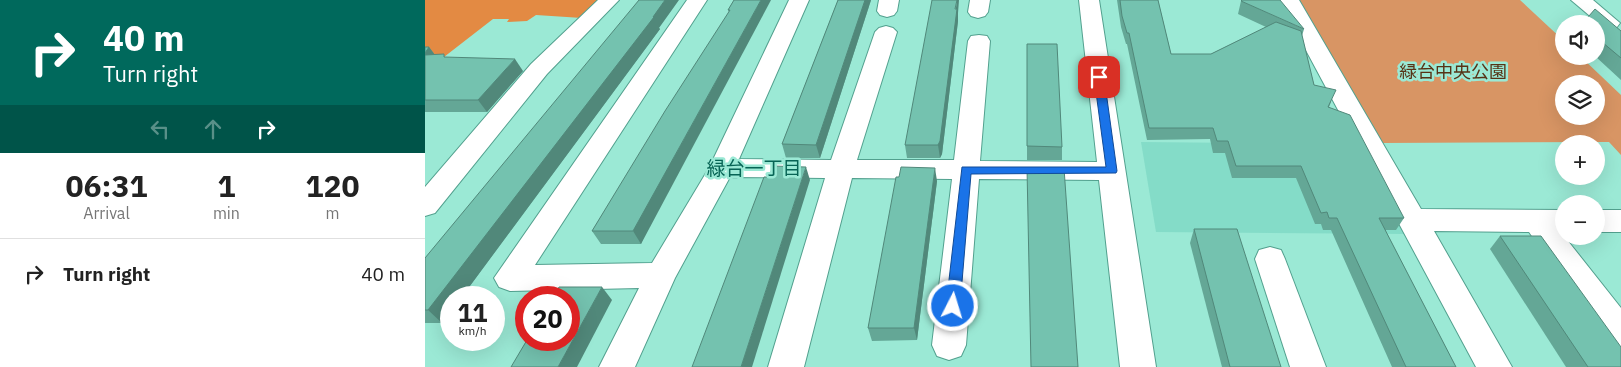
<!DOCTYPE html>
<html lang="en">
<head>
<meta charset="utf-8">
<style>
  body { margin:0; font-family:"IBM Plex Sans","Noto Sans JP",sans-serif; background:#f2f2f2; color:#222; height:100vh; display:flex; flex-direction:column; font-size:19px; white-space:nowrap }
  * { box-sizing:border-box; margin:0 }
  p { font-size:16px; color:#767676 }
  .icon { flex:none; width:28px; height:28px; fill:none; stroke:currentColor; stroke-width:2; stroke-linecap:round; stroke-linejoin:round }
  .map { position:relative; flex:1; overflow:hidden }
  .details { display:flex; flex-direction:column; background:#fff; width:425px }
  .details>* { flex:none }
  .hud { background:#00695c; color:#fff; overflow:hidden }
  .fabs { position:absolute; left:1130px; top:15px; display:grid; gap:10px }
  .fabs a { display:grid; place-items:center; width:50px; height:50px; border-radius:50%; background:#fff; box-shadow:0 5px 20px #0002; font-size:25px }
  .speed { position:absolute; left:15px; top:286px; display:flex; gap:10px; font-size:25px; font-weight:700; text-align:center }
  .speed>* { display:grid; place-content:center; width:65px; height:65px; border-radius:50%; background:#fff; box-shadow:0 5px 20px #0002; line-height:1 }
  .speed small { font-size:12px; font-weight:400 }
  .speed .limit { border:8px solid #d22; background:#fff; color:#111 }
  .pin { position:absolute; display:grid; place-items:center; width:42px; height:42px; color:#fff; margin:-21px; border-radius:10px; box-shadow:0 2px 8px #0006 }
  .me { position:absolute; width:55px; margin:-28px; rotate:5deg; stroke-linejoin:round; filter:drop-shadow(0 0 4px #0008) }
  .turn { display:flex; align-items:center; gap:18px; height:105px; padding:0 20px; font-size:22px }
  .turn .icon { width:65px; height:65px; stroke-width:2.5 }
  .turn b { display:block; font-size:35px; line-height:42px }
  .lanes { display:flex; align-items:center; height:48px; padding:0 20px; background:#0003; justify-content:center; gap:25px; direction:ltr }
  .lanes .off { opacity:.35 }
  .eta { display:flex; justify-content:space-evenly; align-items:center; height:85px; text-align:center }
  .eta b { font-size:30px; font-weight:700; line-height:35px }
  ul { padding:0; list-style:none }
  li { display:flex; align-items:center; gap:15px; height:70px; padding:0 20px; border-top:1px solid #e0e0e0 }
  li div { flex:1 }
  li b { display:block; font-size:19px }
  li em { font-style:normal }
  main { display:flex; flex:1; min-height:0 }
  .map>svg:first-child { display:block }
  .built { fill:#84dcc8 }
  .green { fill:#d89564; fill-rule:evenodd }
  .forest { fill:#e38a43 }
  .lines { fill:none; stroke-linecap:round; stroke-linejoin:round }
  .minor-casing { stroke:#52a08e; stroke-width:2 }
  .minor { fill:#fff; fill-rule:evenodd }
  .wall { fill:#64a796 }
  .shaded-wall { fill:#51887a }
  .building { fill:#74c2af; stroke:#51887a }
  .route { fill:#1a73e8; stroke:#114b97 }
  .labels { text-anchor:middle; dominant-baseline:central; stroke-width:5; stroke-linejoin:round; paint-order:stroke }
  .park-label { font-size:18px; fill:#573316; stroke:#9be9d5 }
  .neighbourhood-label { font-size:19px; fill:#076455; stroke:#9be9d5 }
</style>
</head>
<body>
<main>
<section class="details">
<div class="hud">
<div class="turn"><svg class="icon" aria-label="right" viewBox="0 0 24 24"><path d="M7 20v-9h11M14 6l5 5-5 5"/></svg><div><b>40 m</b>Turn right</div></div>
<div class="lanes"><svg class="icon off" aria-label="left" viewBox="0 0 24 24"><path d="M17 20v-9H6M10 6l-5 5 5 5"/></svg><svg class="icon off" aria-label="ahead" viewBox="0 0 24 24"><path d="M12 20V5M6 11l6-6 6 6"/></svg><svg class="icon" aria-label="right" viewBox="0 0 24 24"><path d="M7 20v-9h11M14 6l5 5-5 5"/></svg></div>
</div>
<div class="eta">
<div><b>06:31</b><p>Arrival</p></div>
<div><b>1</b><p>min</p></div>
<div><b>120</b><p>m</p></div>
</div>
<ul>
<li><svg class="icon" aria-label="right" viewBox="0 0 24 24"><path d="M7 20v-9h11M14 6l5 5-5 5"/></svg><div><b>Turn right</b></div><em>40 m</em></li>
</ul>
</section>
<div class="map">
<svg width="1196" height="367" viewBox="0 0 1196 367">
  <rect width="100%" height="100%" fill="#9be9d5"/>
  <path class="built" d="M716,142l217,2 48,90 -250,-2z"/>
  <path class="green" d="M873,0h222l44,41v15h16l41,39v60l-12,-13 -227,1zM1139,84h32v32h-32z"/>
  <path class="forest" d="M0,0h175l-18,18 -46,-3 -9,6 -20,1 2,-3h-16l-49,38h-19z"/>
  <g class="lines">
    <g class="minor-casing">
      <g id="minor">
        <path d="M173,0h21l-72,74 -112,139 -10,3v-29l106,-123z"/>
        <path d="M262,0h20l-172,265 117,-2 57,-95 80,-168h20l-70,159 92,1 44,-128 4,-4 7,-2 7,2 4,4 -40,128h97l14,-119 3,-5 8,-1 8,1 3,5 -10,120 117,1 -18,-162h20l57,367h-36l-21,-187 -120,-1 -13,166 -5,11 -12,4 -12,-4 -5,-11 20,-166 -100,-1 -48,189h-36l57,-189 -95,-1 -55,101 -40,89h-36l40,-79 -129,3 -11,-4 -5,-9z"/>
        <path d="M454,0h20l-2,11 -3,4 -7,2 -7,-2 -3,-4z"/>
        <path d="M545,0h20l-2,12 -3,4 -7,2 -7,-2 -3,-4z"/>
        <path d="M854,0h20l122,209 143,1v22h-2l2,4 57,72v41l-12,-5 -80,-112 -95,-1 78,136h-36z"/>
        <path d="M1146,0h22l27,23 -3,4 -7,2 -7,-2z"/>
        <rect x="1171" y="210" width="25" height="22"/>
        <path d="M845,247l11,3 4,9 41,108h-36l-35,-108 4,-9z"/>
      </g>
    </g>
    <use href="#minor" class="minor"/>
  </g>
  <g class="wall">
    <path d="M309,0l-93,244h-40l-9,-13 137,-219 -1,-2z"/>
    <path d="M413,0h33l-51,158h-34l-4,-14z"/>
    <path d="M692,0h41l13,54h40l55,-27 -28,-13 3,-13 63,28 -2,7 12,49 17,17 -2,5 75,111 -8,12h-11l71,137h-64l-61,-137h-8l-2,-6h-6l-19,-46h-64l-7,-25h-12l-3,-14 -63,1 -20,-96h-1l-5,-17z"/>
    <path d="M533,13v8l-16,133 -2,4h-33l-2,-13z"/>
    <path d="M1171,24l25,7v49l-26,-24h1z"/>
    <path d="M234,28l1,1 -199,269h-10v13l-9,12h-17v-65z"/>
    <path d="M602,44l35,103v13h-35z"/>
    <path d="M0,47h4l6,8 11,3 77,13 -36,41h-62z"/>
    <path d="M474,177l38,4 -20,159 -45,1 -4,-13z"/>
    <path d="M769,229l87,138h-59l-32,-124z"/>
    <path d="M1075,236l121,131h-55l-76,-118z"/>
  </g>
  <g class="shaded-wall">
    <path d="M240,0h14l-20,28 1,1 -199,269h-10v13l-9,12 -14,-13z"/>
    <path d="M336,0h10l-130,244 -8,-13z"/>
    <path d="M440,0h6l-51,158 -4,-13z"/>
    <path d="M532,0h2l-1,13v8l-16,133 -2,4 -2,-13z"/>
    <path d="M4,47l9,12 -13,-2v-4z"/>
    <path d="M90,59l8,12 -36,41 -9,-12z"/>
    <path d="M381,167l4,13 -58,187h-11z"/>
    <path d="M510,168l2,13 -20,159 -3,-12z"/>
    <path d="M177,287l10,13 -35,67h-19z"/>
  </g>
  <g class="building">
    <path d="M214,0h26l-12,17h1l-226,293h-3v-52z"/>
    <path d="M309,0h27l-128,231h-41l73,-120 65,-101h-2z"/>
    <path d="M413,0h27l-49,145 -34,-1z"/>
    <path d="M507,0h25l-2,9h2l-17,132 -2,4h-33z"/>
    <path d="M695,0h38l13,54h40l65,-32 25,9 13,54 22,5 -8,17 22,8 54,103h-25l77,149h-50l-69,-149h-8l-2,-6 -6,1 -20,-47h-65l-8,-25h-11l-4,-13h-64l-20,-95h-2l-5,-17z"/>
    <path d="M817,0h38l24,29 -63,-28z"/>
    <path d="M1170,9l26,22v27l-25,-21v-13h-14z"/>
    <path d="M602,44h30l5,103 -35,-1z"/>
    <path d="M0,47h4l-4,6z"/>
    <path d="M19,54v3l71,2 -37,41h-53v-45z"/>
    <path d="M348,166l33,1 -65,200h-49l72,-190h5z"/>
    <path d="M476,167l34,1 -21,160h-46l28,-151h3z"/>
    <path d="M602,168h37l14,199h-47z"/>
    <path d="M769,229h43l44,138h-51z"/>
    <path d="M1075,236h41l80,111v20h-33z"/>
    <path d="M134,287h43l-44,80h-47l16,-27h42v-42h-16z"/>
  </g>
  <path class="route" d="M671,75h3l5,2 13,94 -1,2 -145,1 -11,132 -2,4 -5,2 -5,-2 -2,-4 16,-139h144l-12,-90z"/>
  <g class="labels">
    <g class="park-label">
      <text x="1028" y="71">緑台中央公園</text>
    </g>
    <g class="neighbourhood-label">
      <text x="329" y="168">緑台一丁目</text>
    </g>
  </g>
</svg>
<div class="fabs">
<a><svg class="icon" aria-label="sound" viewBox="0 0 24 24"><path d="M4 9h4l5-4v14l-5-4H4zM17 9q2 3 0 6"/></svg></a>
<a><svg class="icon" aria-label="layers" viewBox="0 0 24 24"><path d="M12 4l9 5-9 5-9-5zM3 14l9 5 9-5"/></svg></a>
<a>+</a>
<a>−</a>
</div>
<div class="speed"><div>11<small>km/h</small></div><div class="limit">20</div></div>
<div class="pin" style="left:674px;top:77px;background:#d93025"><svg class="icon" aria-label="arrive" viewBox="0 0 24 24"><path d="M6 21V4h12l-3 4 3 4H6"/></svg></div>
<svg class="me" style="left:528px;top:306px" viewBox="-20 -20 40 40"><circle r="17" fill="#1a73e8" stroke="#fff" stroke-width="3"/><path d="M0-11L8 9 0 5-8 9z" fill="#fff"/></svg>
</div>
</main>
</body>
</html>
